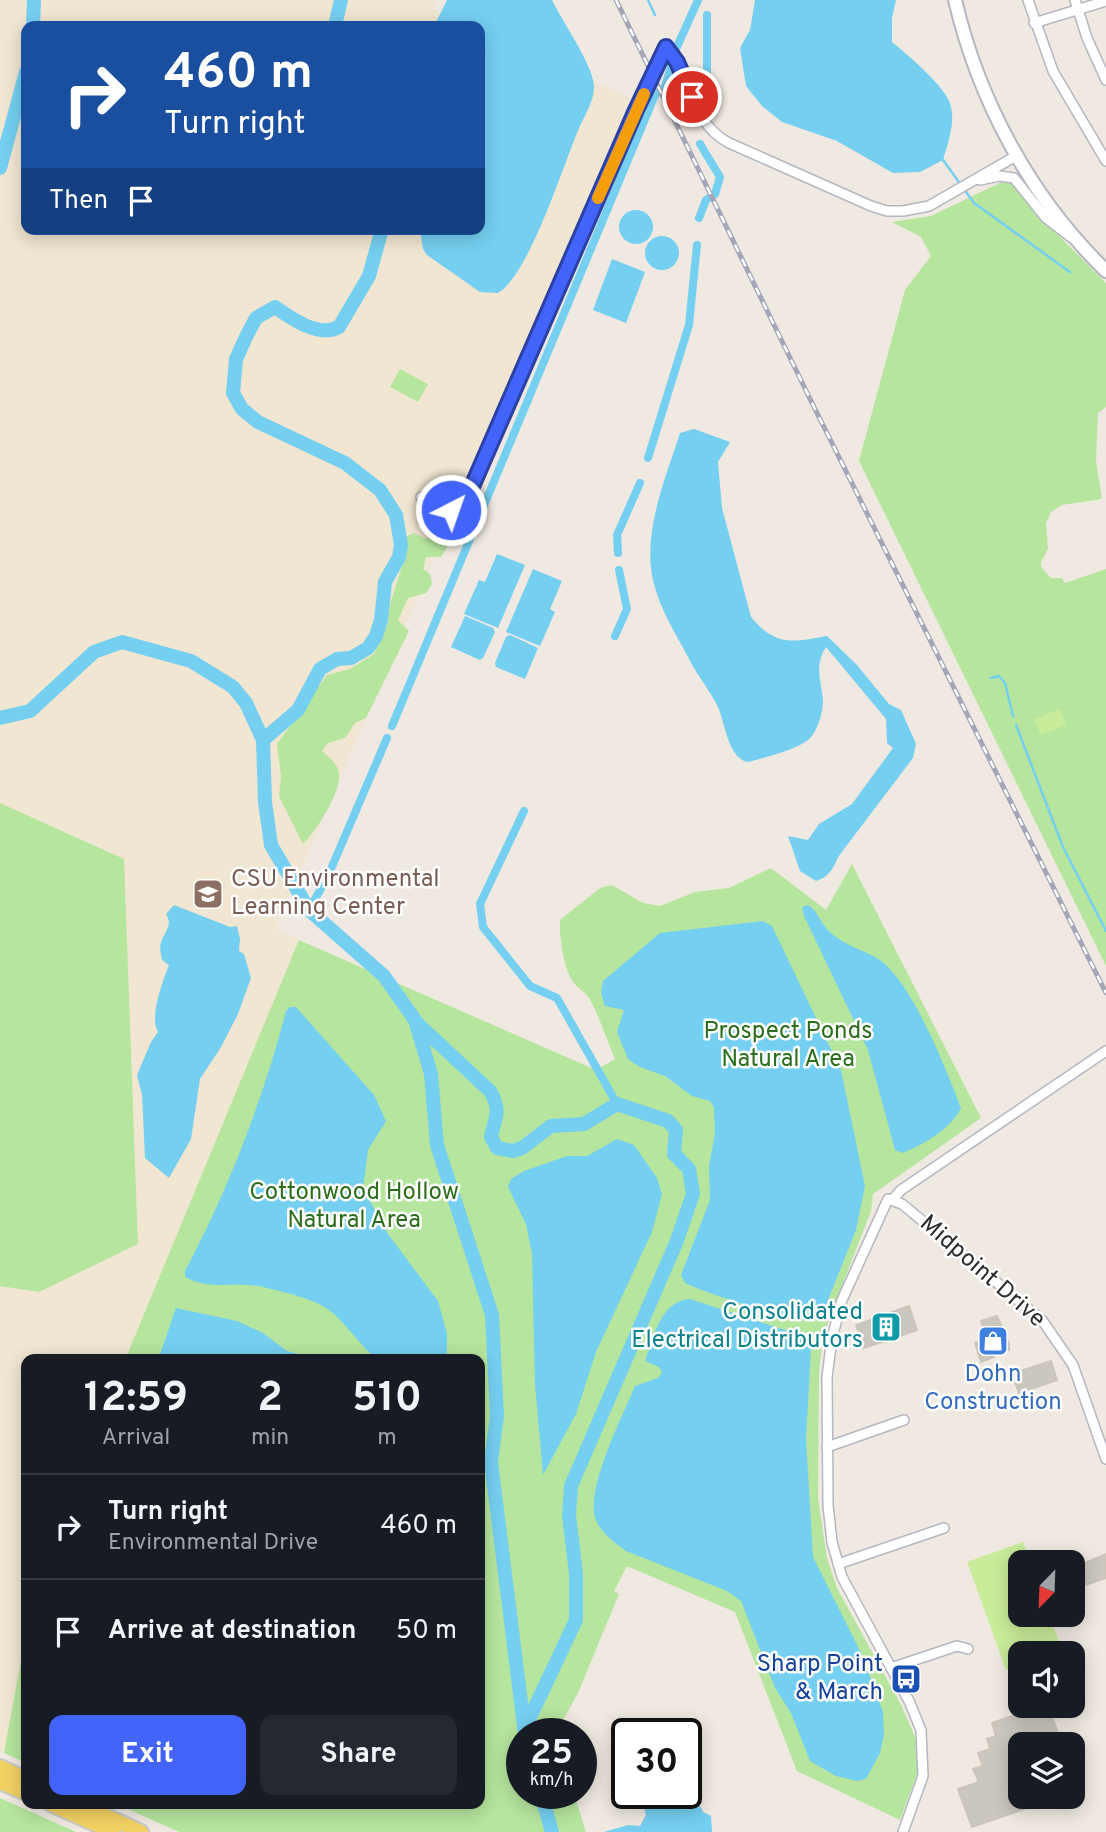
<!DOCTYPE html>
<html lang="en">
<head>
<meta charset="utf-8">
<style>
  body { margin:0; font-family:Overpass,sans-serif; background:#242831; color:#f1f3f6; height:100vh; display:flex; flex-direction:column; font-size:26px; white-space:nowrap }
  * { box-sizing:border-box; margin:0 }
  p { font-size:23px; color:#9ea1a6 }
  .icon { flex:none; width:38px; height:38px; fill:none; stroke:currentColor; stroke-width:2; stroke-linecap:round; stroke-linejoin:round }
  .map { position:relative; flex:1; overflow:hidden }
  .panel { position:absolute; left:21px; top:1354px; width:464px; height:455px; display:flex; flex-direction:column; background:#171b24; border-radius:14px; box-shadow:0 4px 18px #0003 }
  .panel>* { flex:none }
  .banner { position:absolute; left:21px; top:21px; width:464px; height:214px; border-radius:14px; box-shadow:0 4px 18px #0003; background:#1a4fa0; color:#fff; overflow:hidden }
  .needle { width:46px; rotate:203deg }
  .tools { position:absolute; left:1008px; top:1550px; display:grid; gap:14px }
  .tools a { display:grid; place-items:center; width:77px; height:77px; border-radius:14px; background:#171b24; box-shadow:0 4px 18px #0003; font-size:35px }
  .speed { position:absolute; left:506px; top:1718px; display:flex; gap:14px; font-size:35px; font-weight:700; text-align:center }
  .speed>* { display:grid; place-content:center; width:91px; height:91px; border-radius:50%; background:#171b24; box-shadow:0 4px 18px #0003; line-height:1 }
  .speed small { font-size:18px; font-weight:400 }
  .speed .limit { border:4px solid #111; border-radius:10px; background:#fff; color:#111 }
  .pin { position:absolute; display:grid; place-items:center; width:60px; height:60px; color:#fff; margin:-30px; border:4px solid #fff; border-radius:50%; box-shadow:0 2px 7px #0007 }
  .me { position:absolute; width:77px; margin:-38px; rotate:41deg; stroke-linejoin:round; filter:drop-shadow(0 0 5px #0008) }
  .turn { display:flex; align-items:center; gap:24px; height:147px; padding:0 28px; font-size:32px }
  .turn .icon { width:91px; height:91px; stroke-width:2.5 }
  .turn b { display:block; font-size:49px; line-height:60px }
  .then { display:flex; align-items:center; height:66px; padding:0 28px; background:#0003; gap:14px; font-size:26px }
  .eta { display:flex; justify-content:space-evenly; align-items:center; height:119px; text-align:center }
  .eta b { font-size:42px; font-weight:700; line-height:49px }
  .button { display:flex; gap:14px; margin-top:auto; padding:14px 28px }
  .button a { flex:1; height:80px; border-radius:14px; background:#4264fb; color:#fff; font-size:28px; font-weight:700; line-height:80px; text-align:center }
  .button a+a { background:#242831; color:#f1f3f6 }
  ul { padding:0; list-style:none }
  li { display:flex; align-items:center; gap:21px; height:105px; padding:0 28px; border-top:2px solid #363941 }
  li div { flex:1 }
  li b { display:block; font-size:26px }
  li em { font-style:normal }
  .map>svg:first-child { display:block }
  .education { fill:#f0e6d1 }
  .green { fill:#b6e59e }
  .pitch { fill:#c9ec9a }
  .water { fill:#75cff0 }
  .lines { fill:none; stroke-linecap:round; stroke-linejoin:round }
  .stream { stroke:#75cff0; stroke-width:2.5 }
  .canal { stroke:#75cff0; stroke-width:8 }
  .river { stroke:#75cff0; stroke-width:14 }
  .building { fill:#cbc7bf; stroke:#cbc5ba; stroke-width:2 }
  .street-casing { stroke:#b4b7c1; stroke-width:12 }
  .secondary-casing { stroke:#b4b7c1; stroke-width:16 }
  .primary-casing { stroke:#c9c9c9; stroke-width:18 }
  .street { stroke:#fff; stroke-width:9 }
  .secondary { stroke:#fff; stroke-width:12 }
  .primary { stroke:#f2d163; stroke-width:14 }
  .rail-casing { stroke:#a3a6b8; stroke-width:5 }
  .rail { stroke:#fff; stroke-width:2.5; stroke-dasharray:8; stroke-linecap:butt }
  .route-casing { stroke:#2b41a3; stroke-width:18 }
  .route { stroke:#4264fb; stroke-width:12 }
  .slow { stroke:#f59e0b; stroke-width:12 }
  .labels { text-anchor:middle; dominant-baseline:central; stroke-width:5; stroke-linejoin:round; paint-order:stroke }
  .education-label { font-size:24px; fill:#785e54; stroke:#fff; text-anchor:start }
  .park-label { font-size:24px; fill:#2c6e1b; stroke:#fff }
  .street-label { font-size:24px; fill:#2e2e2e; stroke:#fff }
  .culture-label { font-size:24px; fill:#0d838f; stroke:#fff; text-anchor:end }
  .shop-label { font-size:24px; fill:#366cbe; stroke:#fff }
  .transit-label { font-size:24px; fill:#164399; stroke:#fff; text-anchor:end }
</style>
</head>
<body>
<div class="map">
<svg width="1106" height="1832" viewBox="0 0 1106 1832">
  <rect width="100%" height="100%" fill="#efe9e1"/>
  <path class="education" d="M0,0h437l-4,9 37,17h-444v203h454v-199l150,68 -354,831 23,11 -174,420h-99v273l-22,120 -4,-2v-465l39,6 99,-48 -14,-385 -124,-56z"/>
  <g class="green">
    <path d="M1006,180l10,4 29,38 61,61v124l-8,6 -2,48 6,38 -40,6 -11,7 -5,11 2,26 -7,13v5l10,11h11l3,5 41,-14v397l-247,-505 46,-171 26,-34 -10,-19 -29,-15 39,-6z"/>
    <path d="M400,369l28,15 -10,18 -28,-15z"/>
    <path d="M438,527h6l6,8 -2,11 -7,11h-15l-3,12 7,5 2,10 -6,9 -18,5 -10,22 11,11 -43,87 -11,5 -10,15 -17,5 -6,8c7,6 16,13 17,23 2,19 -23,57 -36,70l-24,-48 2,-20 -4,-32 50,-69 23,-6 24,-15 14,-31v-12l15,-48 4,-27 7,-3 12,6z"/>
    <path d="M0,803l124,56 14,385 -99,48 -39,-6z"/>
    <path d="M852,864l129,254 -108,76 -2,17 -48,124 -4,38 -1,126 9,59 10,30 64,117 15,34 3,30 -19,51 -103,-49 -62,-159 -108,-46 -13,25 5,3 -41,99 -17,31v10h-39v60h52l12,38h-407l-62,-28h363v-444h-355l174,-420 297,130 19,-11c-9,-20 -15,-42 -26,-61 -3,-6 -11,-9 -15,-15 -10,-12 -15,-47 -14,-63l40,-32 12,-3 31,18 17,3 35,-14 34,-4 42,-20 55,42z"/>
    <path d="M26,1633v130l-22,-10z"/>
    <path d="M0,1798l76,34h-76z"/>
  </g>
  <g class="pitch">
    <path d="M1060,709l6,16 -25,10 -7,-16z"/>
    <path d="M1023,1542l7,21h-10v52h29l13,35 -11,4h-31v11l-14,5 -39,-108z"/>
  </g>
  <g class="water">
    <path d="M447,0h105c10,21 41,65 42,86 0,15 -8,27 -14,40 -16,36 -50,148 -82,167l-18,-1 -53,-37 -4,-6 -3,-20h60v-203h-46z"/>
    <path d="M755,0h141l-4,18v24c17,14 48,40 57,59 8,18 -1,42 -6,59l-23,12 -27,1 -56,-32 -55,-19 -20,-16 -16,-20 -6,-38 10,-18z"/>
    <circle cx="636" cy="227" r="17"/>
    <circle cx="662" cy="253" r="17"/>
    <path d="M612,259l33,13 -19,51 -33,-13z"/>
    <path d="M694,429l36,13 -12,20 4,46 29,109c25,30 42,25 76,19l29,28 33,40 12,6 15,34 -3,14 -75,99c-5,12 -9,20 -22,24l-16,-10 -12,-35 20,4 11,-16 33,-20 41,-56 -6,-5 -1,-24 -60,-72c-12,18 -5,34 -3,53 0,11 -5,32 -15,40 -12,10 -45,18 -61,22 -19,-5 -22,-39 -29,-55 -8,-17 -22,-33 -30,-50 -12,-23 -28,-48 -34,-73 -13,-49 11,-104 26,-151z"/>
    <path d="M497,554l28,11 -27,63 -34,-14 15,-34 6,2z"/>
    <path d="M533,569l29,12 -12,28 5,3 -15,34 -34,-14z"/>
    <path d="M465,616l28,12 2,4 -12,26 -3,2 -29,-13z"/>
    <path d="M510,635l28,13 -13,31 -29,-12 -1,-4 11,-26z"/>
    <path d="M174,905l56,22 7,-1 3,13 -1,12 5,3 7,24 -13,36 -17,33 -21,32 -9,60 -22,39 -24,-20 -3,-63 -5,-20 14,-33 7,-10c-9,-14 5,-52 11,-67l-7,-5c-1,-6 -3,-13 -1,-18 4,-11 12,-17 5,-28z"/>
    <path d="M808,905c10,6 13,20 23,28 16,15 40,18 55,32 31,30 59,102 75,143 -11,22 -37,36 -59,45l-7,-3 -27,-100 -64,-134 -2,-9z"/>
    <path d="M763,921l9,5 69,144 24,116 -9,44 -30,75c-4,7 -9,12 -17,13 -19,3 -104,-25 -124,-35l-4,-8 29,-75 -1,-34 6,-33 -1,-25 -4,-7 -18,-5 -27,-20 -25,-9 -12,-8 -11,-27 7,-22 -19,-4 -4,-13 2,-12 57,-48z"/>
    <path d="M290,1007h6l78,88 12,26 -18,29 -5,38 25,46 50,67 9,32v27h-69c-18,-14 -31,-36 -49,-50 -17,-12 -46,-18 -66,-23 -27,-6 -53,4 -78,-10v-6c43,-81 78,-171 101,-260z"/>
    <path d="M617,1139l17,6 23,33 5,16 -10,38 -56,120 -20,62 -33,61 -8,-91 -3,-130 -6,-30 -18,-37 3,-8 13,-8 43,-15h20z"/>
    <path d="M690,1299l101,33 15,8 5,8 -5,91 7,118 49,98 21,57 1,23 -4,18 -14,26 -9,2 -21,-5 -26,-15 -19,-48 -16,-25 -34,-87 -14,-10 -101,-40c-11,-8 -25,-18 -30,-31 -12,-30 27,-104 39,-134l23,-8 4,-5 -3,-6 -14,-6c9,-24 15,-60 45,-62z"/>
    <path d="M176,1308l61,13 26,12 24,18 35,9h-164z"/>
    <path d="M643,1794c21,0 51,-7 60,18l8,4 1,16h-108l24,-7 12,1 6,-11 -5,-16z"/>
  </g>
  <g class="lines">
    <g class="stream">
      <path d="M648,0l7,15"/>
      <path d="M943,160l31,43 96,69"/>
      <path d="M991,678l8,-2 6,7 8,33"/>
      <path d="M1016,725l47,122 43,84"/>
    </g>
    <g class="canal">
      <path d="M707,108v-93"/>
      <path d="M699,218l7,-18 9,-6 5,-17 -20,-33"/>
      <path d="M648,458l41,-133 8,-80"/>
      <path d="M618,553l-1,-18 23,-52"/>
      <path d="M615,636l12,-27 -8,-39"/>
      <path d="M392,726l263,-631 10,-8 11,-38 22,-49"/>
      <path d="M524,811l-44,93 3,23 47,59 27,12 60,106"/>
      <path d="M309,910l19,-34 59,-138"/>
    </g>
    <g class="river">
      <path d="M33,26l1,-26"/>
      <path d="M335,26l6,-26"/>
      <path d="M0,168l26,-96"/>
      <path d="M0,718l30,-7 64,-59 28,-10 69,19 42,26 13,16 17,37 2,62 6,43 38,65 75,66 31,44 16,54 6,71 55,170 5,101 -6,46 34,272"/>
      <path d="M263,740l35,-30 22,-41 17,-10 14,-1 17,-10 8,-12 5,-16 4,-38 14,-25 2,-12 -5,-30 -16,-25 -35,-27 -87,-41 -16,-13 -9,-16 3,-34 10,-22 10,-19 19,-11c17,12 44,31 64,20l30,-51 13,-47"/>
      <path d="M417,1023l73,68c12,21 5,26 1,46l6,11 16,3 9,-3 29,-22 33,-2 33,-20 51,17 8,9 -2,24 15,15 4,25 -17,49 -105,243 -2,29 7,59v46l-51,108"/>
      <path d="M541,1794l11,38"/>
    </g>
  </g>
  <g class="building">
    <path d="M909,1306l8,24 -53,18 -8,-23z"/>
    <path d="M997,1316l12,28v6l-6,-2 -11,3 2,6 -13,5 -6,-19 12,-4 -6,-18z"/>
    <path d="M1051,1361l6,19 -38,13 -7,-19z"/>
    <path d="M1106,1554v24l-33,11v-21z"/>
    <path d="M1042,1706h6l11,30 -4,1 1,4 -12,4h-24v52l36,1 -84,29 -14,-38 21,-7 -6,-13 10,-3 -5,-13 12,-4 -3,-10 9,-3 -4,-13z"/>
  </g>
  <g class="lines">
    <g class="street-casing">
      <g id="street">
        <path d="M1028,0l25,71 53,90"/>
        <path d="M1075,0l12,38 19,42"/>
        <path d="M1034,23l72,-22"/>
        <path d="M980,180l19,-4 15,2 32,40 26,20"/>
        <path d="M421,497c17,13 29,17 46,1l172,-394 27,-57c24,34 26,76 63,96l142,63 16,5h16l26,-5 87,-50"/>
        <path d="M893,1199l8,-9 205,-139"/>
        <path d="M827,1447l77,-27"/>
        <path d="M838,1564l106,-36"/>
        <path d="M891,1668l66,-22 11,3"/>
        <path d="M903,1832l20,-56 -2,-46 -12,-29 -67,-124 -10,-35 -4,-37 -1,-128 5,-39 10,-38 46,-101 14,5 140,116 31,45 33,94"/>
      </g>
    </g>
    <g class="secondary-casing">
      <path id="secondary" d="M955,0c24,102 76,198 151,271"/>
    </g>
    <g class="primary-casing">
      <g id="primary">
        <path d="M0,1767l26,12"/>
        <path d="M0,1782l26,11"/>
        <path d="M51,1804l62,28"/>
        <path d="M80,1804l61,28"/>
      </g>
    </g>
    <use href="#street" class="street"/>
    <use href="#secondary" class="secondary"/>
    <use href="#primary" class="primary"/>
    <g class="rail-casing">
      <path id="rail" d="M616,0l198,407 292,586"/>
    </g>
    <use href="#rail" class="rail"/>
  </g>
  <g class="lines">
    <g class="route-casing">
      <path id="route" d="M451,510l16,-12 169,-388 30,-63 11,15 15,35"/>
    </g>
    <use href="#route" class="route"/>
    <path class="slow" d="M598,198l46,-104"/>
  </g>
  <defs>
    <g id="university-square" transform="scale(1.575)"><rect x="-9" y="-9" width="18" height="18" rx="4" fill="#8d6e63" stroke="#fff"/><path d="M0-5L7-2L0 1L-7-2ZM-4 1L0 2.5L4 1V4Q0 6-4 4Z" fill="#fff"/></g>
    <g id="building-square" transform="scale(1.575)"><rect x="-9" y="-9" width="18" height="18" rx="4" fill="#0f9aa8" stroke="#fff"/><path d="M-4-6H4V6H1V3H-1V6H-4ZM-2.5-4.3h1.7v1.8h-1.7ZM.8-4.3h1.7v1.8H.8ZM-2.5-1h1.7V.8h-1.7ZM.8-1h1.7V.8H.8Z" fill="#fff"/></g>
    <g id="shop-square" transform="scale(1.575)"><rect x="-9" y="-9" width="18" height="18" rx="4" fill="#3f7fe0" stroke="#fff"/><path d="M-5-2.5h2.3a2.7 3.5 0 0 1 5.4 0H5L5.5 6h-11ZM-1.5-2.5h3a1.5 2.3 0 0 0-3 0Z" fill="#fff"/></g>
    <g id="bus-square" transform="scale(1.575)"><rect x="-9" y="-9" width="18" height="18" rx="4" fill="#1a4fb4" stroke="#fff"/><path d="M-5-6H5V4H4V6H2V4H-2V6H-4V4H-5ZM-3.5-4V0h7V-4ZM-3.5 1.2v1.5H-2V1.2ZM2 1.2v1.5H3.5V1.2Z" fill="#fff"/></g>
  </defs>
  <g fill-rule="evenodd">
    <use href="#university-square" x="208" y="894"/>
    <use href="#building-square" x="886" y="1327"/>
    <use href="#shop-square" x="993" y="1341"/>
    <use href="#bus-square" x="906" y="1679"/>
  </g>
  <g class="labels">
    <g class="education-label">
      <text x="231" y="880">CSU Environmental<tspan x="231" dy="28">Learning Center</tspan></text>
    </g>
    <g class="park-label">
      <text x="788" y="1032">Prospect Ponds<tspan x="788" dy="28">Natural Area</tspan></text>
      <text x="354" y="1193">Cottonwood Hollow<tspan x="354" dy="28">Natural Area</tspan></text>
    </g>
    <g class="street-label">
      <text transform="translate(982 1272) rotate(41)">Midpoint Drive</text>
    </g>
    <g class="culture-label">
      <text x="863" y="1313">Consolidated<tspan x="863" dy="28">Electrical Distributors</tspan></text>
    </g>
    <g class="shop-label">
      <text x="993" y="1375">Dohn<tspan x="993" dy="28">Construction</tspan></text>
    </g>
    <g class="transit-label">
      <text x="883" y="1665">Sharp Point<tspan x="883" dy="28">&amp; March</tspan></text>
    </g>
  </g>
</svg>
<div class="tools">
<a><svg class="needle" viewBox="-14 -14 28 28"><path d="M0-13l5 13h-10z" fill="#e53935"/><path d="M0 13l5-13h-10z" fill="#9ea1a6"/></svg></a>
<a><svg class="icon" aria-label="sound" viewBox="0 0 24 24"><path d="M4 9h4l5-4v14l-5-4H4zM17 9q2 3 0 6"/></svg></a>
<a><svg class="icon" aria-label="layers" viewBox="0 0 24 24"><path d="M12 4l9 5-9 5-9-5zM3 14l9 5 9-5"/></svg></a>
</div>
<div class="speed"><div>25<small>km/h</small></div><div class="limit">30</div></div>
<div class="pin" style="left:692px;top:97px;background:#d93025"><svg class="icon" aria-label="arrive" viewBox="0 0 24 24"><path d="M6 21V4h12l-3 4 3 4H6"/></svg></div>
<svg class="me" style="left:451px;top:510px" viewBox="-20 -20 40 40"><circle r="17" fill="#4264fb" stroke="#fff" stroke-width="3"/><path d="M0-11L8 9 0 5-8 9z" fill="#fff"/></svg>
<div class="banner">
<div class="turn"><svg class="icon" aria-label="right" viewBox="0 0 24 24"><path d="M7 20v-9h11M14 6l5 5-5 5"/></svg><div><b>460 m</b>Turn right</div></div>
<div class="then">Then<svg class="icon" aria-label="arrive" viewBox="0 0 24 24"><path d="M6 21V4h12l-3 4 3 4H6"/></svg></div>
</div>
<section class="panel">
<div class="eta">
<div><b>12:59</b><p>Arrival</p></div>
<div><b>2</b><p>min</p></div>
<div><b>510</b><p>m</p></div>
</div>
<ul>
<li><svg class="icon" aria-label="right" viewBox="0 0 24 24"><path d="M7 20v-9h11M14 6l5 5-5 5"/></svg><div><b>Turn right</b><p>Environmental Drive</p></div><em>460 m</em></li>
<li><svg class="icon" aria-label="arrive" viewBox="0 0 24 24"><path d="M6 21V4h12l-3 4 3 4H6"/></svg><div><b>Arrive at destination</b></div><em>50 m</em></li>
</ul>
<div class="button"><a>Exit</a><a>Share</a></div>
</section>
</div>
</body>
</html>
